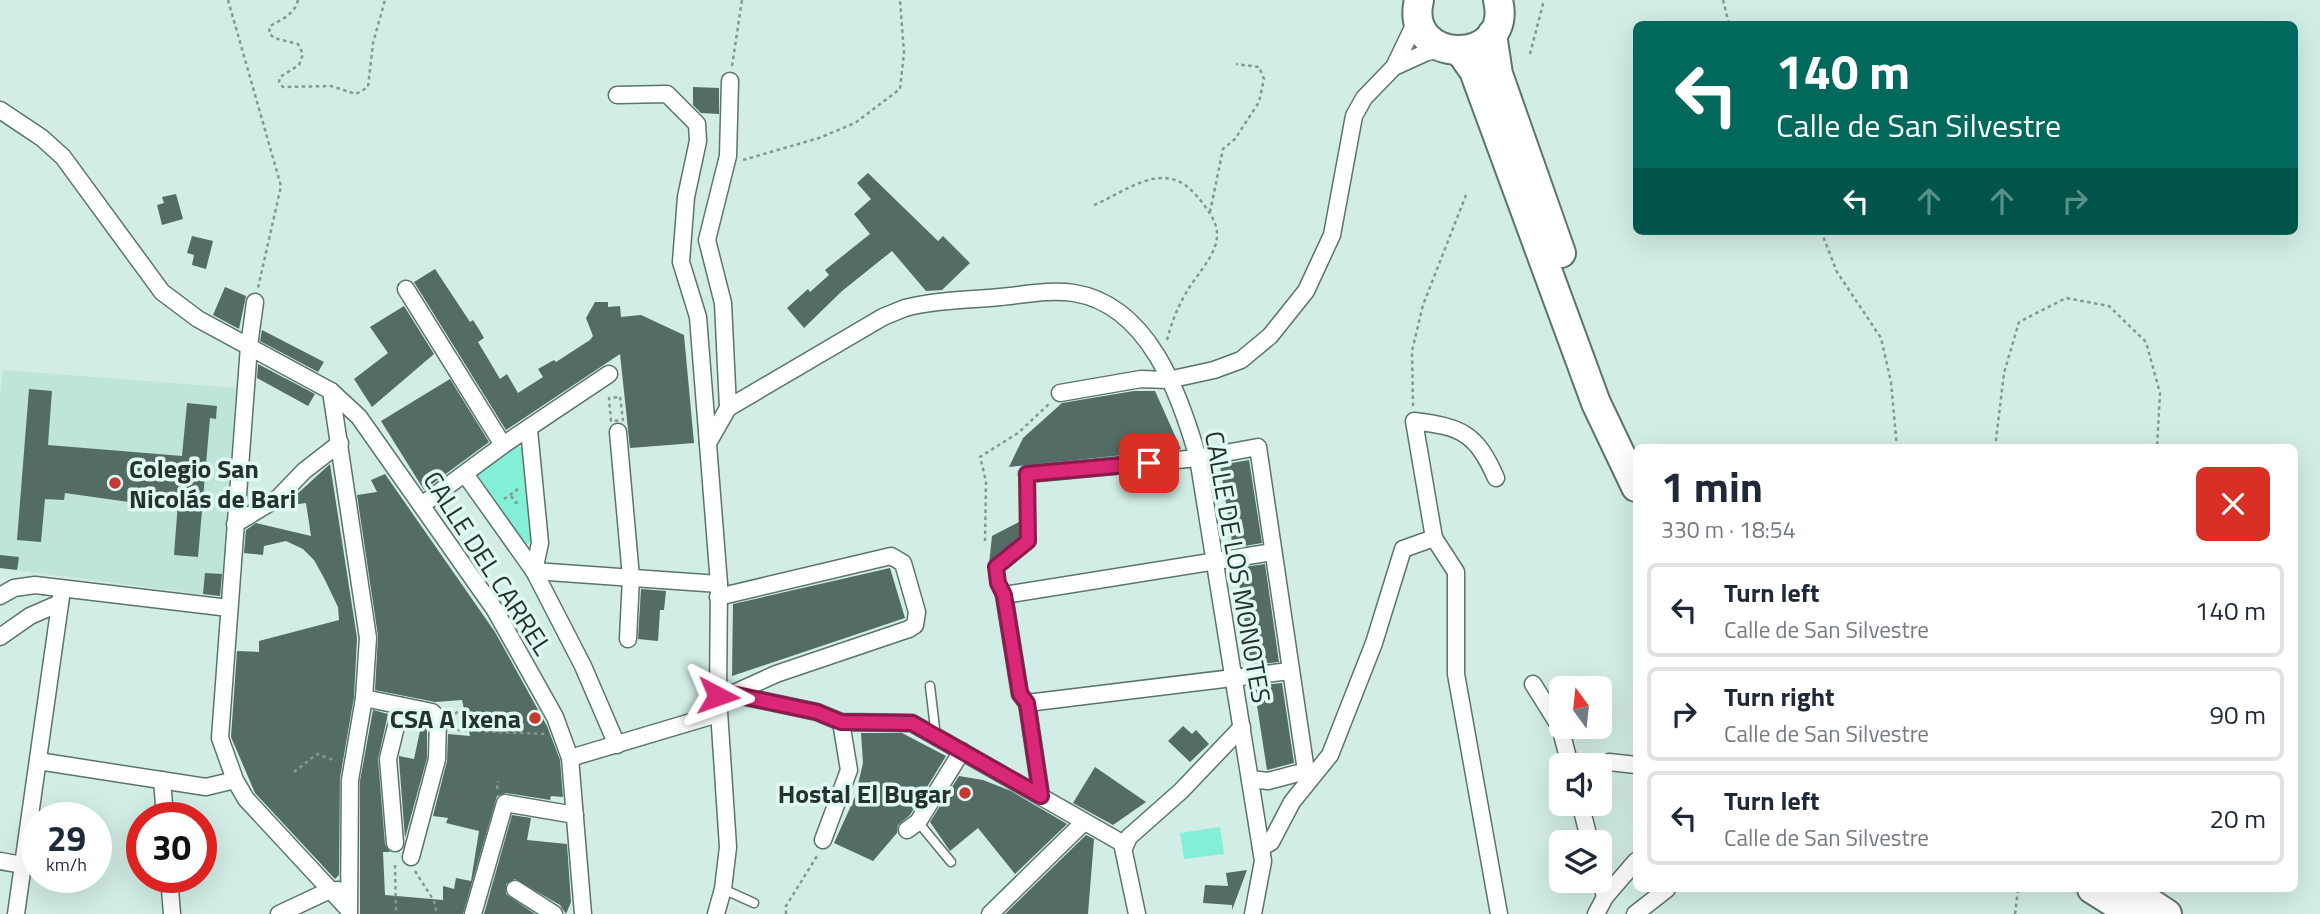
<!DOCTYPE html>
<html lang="en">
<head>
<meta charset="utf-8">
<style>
  body { margin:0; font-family:"Titillium Web",sans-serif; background:#f6f6f7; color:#1f2937; height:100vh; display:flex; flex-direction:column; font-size:26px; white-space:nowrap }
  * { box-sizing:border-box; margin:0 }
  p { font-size:23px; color:#747a83 }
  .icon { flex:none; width:38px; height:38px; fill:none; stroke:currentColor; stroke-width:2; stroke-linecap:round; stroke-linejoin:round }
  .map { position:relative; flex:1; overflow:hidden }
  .side { position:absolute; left:1633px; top:444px; width:665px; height:448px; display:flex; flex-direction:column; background:#fff; border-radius:10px; box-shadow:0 7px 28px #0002 }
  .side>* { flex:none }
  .guide { position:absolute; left:1633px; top:21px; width:665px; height:214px; border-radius:10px; box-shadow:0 7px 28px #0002; background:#00695c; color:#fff; overflow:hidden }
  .needle { width:46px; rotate:345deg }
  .controls { position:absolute; left:1549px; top:676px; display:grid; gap:14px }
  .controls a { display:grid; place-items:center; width:63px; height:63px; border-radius:10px; background:#fff; box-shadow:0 7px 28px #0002; font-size:35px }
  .speed { position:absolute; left:21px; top:802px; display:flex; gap:14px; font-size:35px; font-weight:700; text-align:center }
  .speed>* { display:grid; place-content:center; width:91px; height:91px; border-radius:50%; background:#fff; box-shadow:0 7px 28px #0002; line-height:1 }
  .speed small { font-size:18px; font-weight:400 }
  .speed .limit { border:10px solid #d22; background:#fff; color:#111 }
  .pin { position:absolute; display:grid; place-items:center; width:60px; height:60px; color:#fff; margin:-30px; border-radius:14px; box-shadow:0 4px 10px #0006 }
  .me { position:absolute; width:77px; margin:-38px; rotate:94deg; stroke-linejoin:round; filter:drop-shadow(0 0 5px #0008) }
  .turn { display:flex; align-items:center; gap:24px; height:147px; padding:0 28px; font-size:32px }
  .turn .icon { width:91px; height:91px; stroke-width:2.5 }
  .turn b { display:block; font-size:49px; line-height:60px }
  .lanes { display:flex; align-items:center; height:66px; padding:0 28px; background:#0003; justify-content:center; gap:35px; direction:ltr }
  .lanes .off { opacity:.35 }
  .round { display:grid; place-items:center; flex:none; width:74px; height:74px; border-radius:10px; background:#f6f6f7 }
  .overview { display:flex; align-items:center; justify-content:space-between; height:119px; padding:0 28px }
  h1 { font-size:42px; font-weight:700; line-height:52px }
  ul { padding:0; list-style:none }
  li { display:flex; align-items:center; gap:21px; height:94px; margin:0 14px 10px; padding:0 14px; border:4px solid #e0e1e3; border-radius:10px }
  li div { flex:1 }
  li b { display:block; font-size:26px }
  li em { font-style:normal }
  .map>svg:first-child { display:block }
  .built { fill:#bfe4da }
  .green { fill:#83efd6 }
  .building { fill:#536c65 }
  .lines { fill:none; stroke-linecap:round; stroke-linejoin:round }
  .lane-casing { stroke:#5b746d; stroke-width:11 }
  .street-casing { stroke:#5b746d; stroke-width:19 }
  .highway-casing { stroke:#5b746d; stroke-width:32 }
  .path { stroke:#849893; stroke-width:2.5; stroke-dasharray:3.5 3.5; stroke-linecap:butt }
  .lane { stroke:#fff; stroke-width:8 }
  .street { stroke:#fff; stroke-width:16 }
  .highway { stroke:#fff; stroke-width:28 }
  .route-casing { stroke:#8e194d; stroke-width:18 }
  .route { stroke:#db2777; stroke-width:12 }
  .poi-dot { fill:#c63832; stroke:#defaf3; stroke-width:2.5 }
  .labels { text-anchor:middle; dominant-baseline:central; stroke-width:7; stroke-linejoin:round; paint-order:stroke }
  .poi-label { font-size:26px; font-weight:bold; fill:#27312f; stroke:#defaf3; text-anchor:end }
  .street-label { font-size:26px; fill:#27312f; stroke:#defaf3 }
</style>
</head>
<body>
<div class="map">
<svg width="2320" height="914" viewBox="0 0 2320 914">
  <rect width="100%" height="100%" fill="#d1ede5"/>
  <path class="built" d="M3,370l233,18 -14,209 -222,-29v-170z"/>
  <g class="green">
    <path d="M514,445l9,3 9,93 -8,5 -49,-71z"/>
    <path d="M1220,827l4,27 -40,5 -4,-26z"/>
  </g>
  <g class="building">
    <path d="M693,87l26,1v26l-18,-1 -8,-8z"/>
    <path d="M868,173l70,68 5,-5 27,27 -28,27 -16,1 -34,-40 -50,40 -38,37 -17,-20 21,-19 2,3 19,-17 -4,-5 45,-36 -16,-20 17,-15 -14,-16z"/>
    <path d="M176,194l7,25 -21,6 -5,-20 7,-2 -2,-6z"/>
    <path d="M192,236l21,5 -7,28 -14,-4 2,-10 -7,-2z"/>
    <path d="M435,269l35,53 3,-2 7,11 4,7 -6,4 22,37 7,-5 11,19 25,-16 -5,-8 16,-9 2,2 34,-22 3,-4 -7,-18 9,-16h13v5l12,-1 1,11 20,-2 43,20 10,108 -64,5 -10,-94 -114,76 -92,-148z"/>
    <path d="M225,287l21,9 -7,33 -26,-14z"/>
    <path d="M404,306l30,48 -62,53 -18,-28 34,-26 -18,-26z"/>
    <path d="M262,330l62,32 -6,10 -58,-31z"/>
    <path d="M258,364l57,30 -7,12 -51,-28z"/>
    <path d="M450,379l39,63 -65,48 -43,-69z"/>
    <path d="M29,389l23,2 -4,54 134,11 5,-53 30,3 -1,13 -6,-1 -12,139 -24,-2 4,-53 -48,-4 -1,4 -64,-9 -1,7 -19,-1 -4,43 -24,-2z"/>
    <path d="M1134,391h21l26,58 -172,18 14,-29 39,-35z"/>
    <path d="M1249,460l13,83 -29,5 -13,-83z"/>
    <path d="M330,464l27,174 -3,59 -14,81 -1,97 -4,4 -80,-86 -24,-56 6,-86 22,1v-11l80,-21 -1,-13 -14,-29 -10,-18 -11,-11 -17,-8 -22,5 -1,9 -19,-2 2,-23 10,-7 55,13 -5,-33 -22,3z"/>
    <path d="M385,474l110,158 52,94 13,34 3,37 -12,-1 -1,4 -44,-7 -9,3 -34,118h-103v-133l13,-71 15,4 -10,45 7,85 5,8h-7l2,43 58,5v-14l11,3 2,-11 15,3 8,-50 -33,-8 2,-5 -15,-2 14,-55 1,-27 22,2 -8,-36 -27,2 -60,-12 3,-54 -21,-141 20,-3 -6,-12z"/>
    <path d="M1019,522v18l-30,24 3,-28z"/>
    <path d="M0,555l19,2 -2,13 -17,-2z"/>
    <path d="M1265,564l14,98 -28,3 -14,-97z"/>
    <path d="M890,568l15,50 -173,58 1,-72z"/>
    <path d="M205,573l17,1 -2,22 -17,-2z"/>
    <path d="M641,589l25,2 -2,19h-4l-2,31 -20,-2z"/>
    <path d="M1282,683l12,80 -27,7 -13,-84z"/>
    <path d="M409,718l18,4v36l-22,80 -6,-78v-4l15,3 6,-28 -14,-2z"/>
    <path d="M1183,726l9,8 4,-4 13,14 -19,18 -22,-21z"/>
    <path d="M861,733h41l44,23 -36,59 -12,10 -1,8 -24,28 -39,-18 21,-46 8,-34z"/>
    <path d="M1095,767l51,35 -33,23 -40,-22z"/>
    <path d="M959,776l24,4 28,11 56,33 -52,50 -37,-46 -28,23 -20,-29z"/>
    <path d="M512,815l19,3 -4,22 40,4 4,58 -5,12 -6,-9 -45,-26 -9,5v10l29,20h-51z"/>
    <path d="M1086,835l8,4 -6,75h-83z"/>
    <path d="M1247,870l-15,40v-5l-29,-2 2,-18 23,1 -2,-13z"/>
  </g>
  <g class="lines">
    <g class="lane-casing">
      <g id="lane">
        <path d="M1004,595l-6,-12 -2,-16 32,-26 -1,-67"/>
        <path d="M930,686l6,51"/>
        <path d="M918,822l33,40"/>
        <path d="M723,889l31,14"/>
      </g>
    </g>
    <g class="street-casing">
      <g id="street">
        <path d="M1394,67l33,-15 17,-3"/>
        <path d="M617,95l50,-1 30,30 1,17 -12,56 -5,65 17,55 21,267 -1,112 10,151 -5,42 -7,25"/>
        <path d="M0,110l42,28 21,19 99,135 36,27 133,72 28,26 136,193 60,107 15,41 13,156"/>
        <path d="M406,289l97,156"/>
        <path d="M255,302l-6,44 -29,392 15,42 11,19 102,110"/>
        <path d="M331,391l37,247 -4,60 -14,82 -1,134"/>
        <path d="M1060,393l81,-14 27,1 46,-10 27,-10 29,-24 36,-45 26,-56 22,-119 10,-18 30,-31 24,-50"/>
        <path d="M728,408l-5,-105 -16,-63 21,-84 2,-75"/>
        <path d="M529,430l11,113 -6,28"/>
        <path d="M618,432l13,145 -3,62"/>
        <path d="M708,443l20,-35 155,-91 22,-9c31,-8 63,-8 95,-11 23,-2 50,-8 74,-4 75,12 106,102 124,165l65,403 -10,53"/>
        <path d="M465,474l69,97 49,95 34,79"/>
        <path d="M1027,474l171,-16 60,-11 48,324 -38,10 -18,-2"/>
        <path d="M1496,478c-20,-45 -34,-51 -82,-57l20,117 22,34v102l43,240"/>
        <path d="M422,505l81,-60 106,-71"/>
        <path d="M235,524l43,-26 26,-27 36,-28"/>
        <path d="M534,571l185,13"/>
        <path d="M0,596l14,-8 21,-3 194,23"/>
        <path d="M718,597l173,-41 12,7 14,49 -2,13 -6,4 -133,45 -44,20"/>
        <path d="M0,637l30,-21 30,-13"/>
        <path d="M1533,684l27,43 10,38"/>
        <path d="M718,696l14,-2 85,18 24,10 71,1 210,120 15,71"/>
        <path d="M364,698l68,14 6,6 -1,41 -26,98"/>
        <path d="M1027,703l263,-32"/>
        <path d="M570,758l148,-44"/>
        <path d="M38,761l168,26 29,-7"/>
        <path d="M1609,762l27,3"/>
        <path d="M162,780l3,37"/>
        <path d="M1041,796l-14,-93 -7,-9 -16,-99 269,-43"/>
        <path d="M1580,803l10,39"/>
        <path d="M907,830l11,-8 44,-71"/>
        <path d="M823,840l26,-70 -8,-48"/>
        <path d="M395,843l-7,-84 13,-53"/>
        <path d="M1125,846l4,-9 52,-46 61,-64"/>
        <path d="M1261,848l10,-6 21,-40 38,-47 44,-112 29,-94 31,-11"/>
        <path d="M0,861l23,4"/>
        <path d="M169,877l3,37"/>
        <path d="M515,889l39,25"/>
        <path d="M1605,897l31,-36"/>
        <path d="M16,914l46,-324"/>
        <path d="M279,914l49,-23 10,-1"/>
        <path d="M473,914l32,-111 70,12"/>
        <path d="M990,914l94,-92"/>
        <path d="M1596,914l9,-17 -5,-20"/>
        <path d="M1635,914l32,-25"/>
      </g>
    </g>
    <g class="highway-casing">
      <g id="highway">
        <path d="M1419,0c-16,66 95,67 79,0"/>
        <path d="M1492,34l6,40 63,179"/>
        <path d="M1460,51l14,20 122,332 40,84"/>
        <path d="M2092,889l40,25"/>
        <path d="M2129,889l38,25"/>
      </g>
    </g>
    <g class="path">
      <path d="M228,0l53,186 -23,102"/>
      <path d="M298,0c-3,14 -17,20 -28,26l-1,7 5,5 24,6 5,10 -4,11 -19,12 -1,5 4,5 48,-1 25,8 12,-7 5,-44 12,-43"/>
      <path d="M1723,0l6,24"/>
      <path d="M1530,54l14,-54"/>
      <path d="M732,66l10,-66"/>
      <path d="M743,160l76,-22 36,-15 45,-34 4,-36 -4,-53"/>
      <path d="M1094,205c35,-15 70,-46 101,-11 34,38 25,51 -2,88 -12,17 -21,38 -26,58"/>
      <path d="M1210,212l13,-63 12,-10 24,-37 5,-23 -5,-12 -23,-3"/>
      <path d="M1821,231l16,41 44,66 10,44 6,66"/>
      <path d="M620,397l3,23 -12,1 -2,-23z"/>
      <path d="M1413,406l-1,-55 11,-46 43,-110"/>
      <path d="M1995,448l9,-75 15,-51 47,-24 43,8 37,36 14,51 -3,55"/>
      <path d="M511,496l5,7 4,-3"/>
      <path d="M504,499l14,-10"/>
      <path d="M985,541l1,-60 -6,-24 38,-24 31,-29"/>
      <path d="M455,714l5,-4 7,21"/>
      <path d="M457,730l88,4"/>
      <path d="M294,772l23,-18 19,7"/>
      <path d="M497,789l1,-8"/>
      <path d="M395,865l1,49"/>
      <path d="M415,871l19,30 3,13"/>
      <path d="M786,914v-8l31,-50"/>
      <path d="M2015,914l3,-24"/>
    </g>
    <use href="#lane" class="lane"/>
    <use href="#street" class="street"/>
    <use href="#highway" class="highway"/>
  </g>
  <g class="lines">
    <g class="route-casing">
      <path id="route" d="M718,696l14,-2 85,18 24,10 71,1 129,73 -14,-93 -7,-9 -16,-99 -6,-12 -2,-16 32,-26 -1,-67 122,-11"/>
    </g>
    <use href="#route" class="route"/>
  </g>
  <g class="poi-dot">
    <circle cx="115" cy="483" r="7"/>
    <circle cx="535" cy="718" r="7"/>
    <circle cx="965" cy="793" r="7"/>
  </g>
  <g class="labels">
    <g class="poi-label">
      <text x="129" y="468" text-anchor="start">Colegio San<tspan x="129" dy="30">Nicolás de Bari</tspan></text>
      <text x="521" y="718">CSA A Ixena</text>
      <text x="951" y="793">Hostal El Bugar</text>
    </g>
    <g class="street-label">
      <text transform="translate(488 563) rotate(57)">CALLE DEL CARREL</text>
      <text transform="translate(1238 567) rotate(80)">CALLE DE LOS MONOTES</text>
    </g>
  </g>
</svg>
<div class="controls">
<a><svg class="needle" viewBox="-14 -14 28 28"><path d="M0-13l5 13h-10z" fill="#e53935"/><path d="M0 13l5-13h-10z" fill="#747a83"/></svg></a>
<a><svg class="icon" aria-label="sound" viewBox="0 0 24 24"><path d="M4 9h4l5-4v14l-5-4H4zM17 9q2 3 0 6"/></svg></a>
<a><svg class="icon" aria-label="layers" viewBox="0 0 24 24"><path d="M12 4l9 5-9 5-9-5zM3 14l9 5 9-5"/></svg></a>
</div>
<div class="speed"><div>29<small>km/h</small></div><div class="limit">30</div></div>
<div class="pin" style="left:1149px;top:463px;background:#d93025"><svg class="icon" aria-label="arrive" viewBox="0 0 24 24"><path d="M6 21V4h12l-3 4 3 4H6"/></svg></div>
<svg class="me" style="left:718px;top:696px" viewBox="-20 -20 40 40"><path d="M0-17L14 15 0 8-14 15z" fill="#db2777" stroke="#fff" stroke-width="4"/></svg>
<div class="guide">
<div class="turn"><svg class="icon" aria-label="left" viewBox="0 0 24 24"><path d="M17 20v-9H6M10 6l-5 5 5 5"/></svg><div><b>140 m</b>Calle de San Silvestre</div></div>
<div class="lanes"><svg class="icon" aria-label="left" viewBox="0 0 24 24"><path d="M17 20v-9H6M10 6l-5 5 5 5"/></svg><svg class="icon off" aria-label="ahead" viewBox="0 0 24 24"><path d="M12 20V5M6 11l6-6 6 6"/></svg><svg class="icon off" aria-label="ahead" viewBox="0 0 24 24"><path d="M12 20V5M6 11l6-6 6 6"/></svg><svg class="icon off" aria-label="right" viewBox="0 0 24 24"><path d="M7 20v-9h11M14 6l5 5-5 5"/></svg></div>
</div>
<section class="side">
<div class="overview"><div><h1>1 min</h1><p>330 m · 18:54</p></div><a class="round" style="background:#d93025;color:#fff"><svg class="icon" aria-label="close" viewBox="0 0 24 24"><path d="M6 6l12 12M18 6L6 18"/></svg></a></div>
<ul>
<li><svg class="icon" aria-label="left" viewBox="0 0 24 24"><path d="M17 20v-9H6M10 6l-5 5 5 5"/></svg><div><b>Turn left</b><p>Calle de San Silvestre</p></div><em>140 m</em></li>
<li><svg class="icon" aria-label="right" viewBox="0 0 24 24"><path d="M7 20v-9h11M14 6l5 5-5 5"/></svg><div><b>Turn right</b><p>Calle de San Silvestre</p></div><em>90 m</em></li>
<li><svg class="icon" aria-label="left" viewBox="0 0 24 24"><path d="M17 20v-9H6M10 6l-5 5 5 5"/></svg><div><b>Turn left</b><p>Calle de San Silvestre</p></div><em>20 m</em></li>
</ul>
</section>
</div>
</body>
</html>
